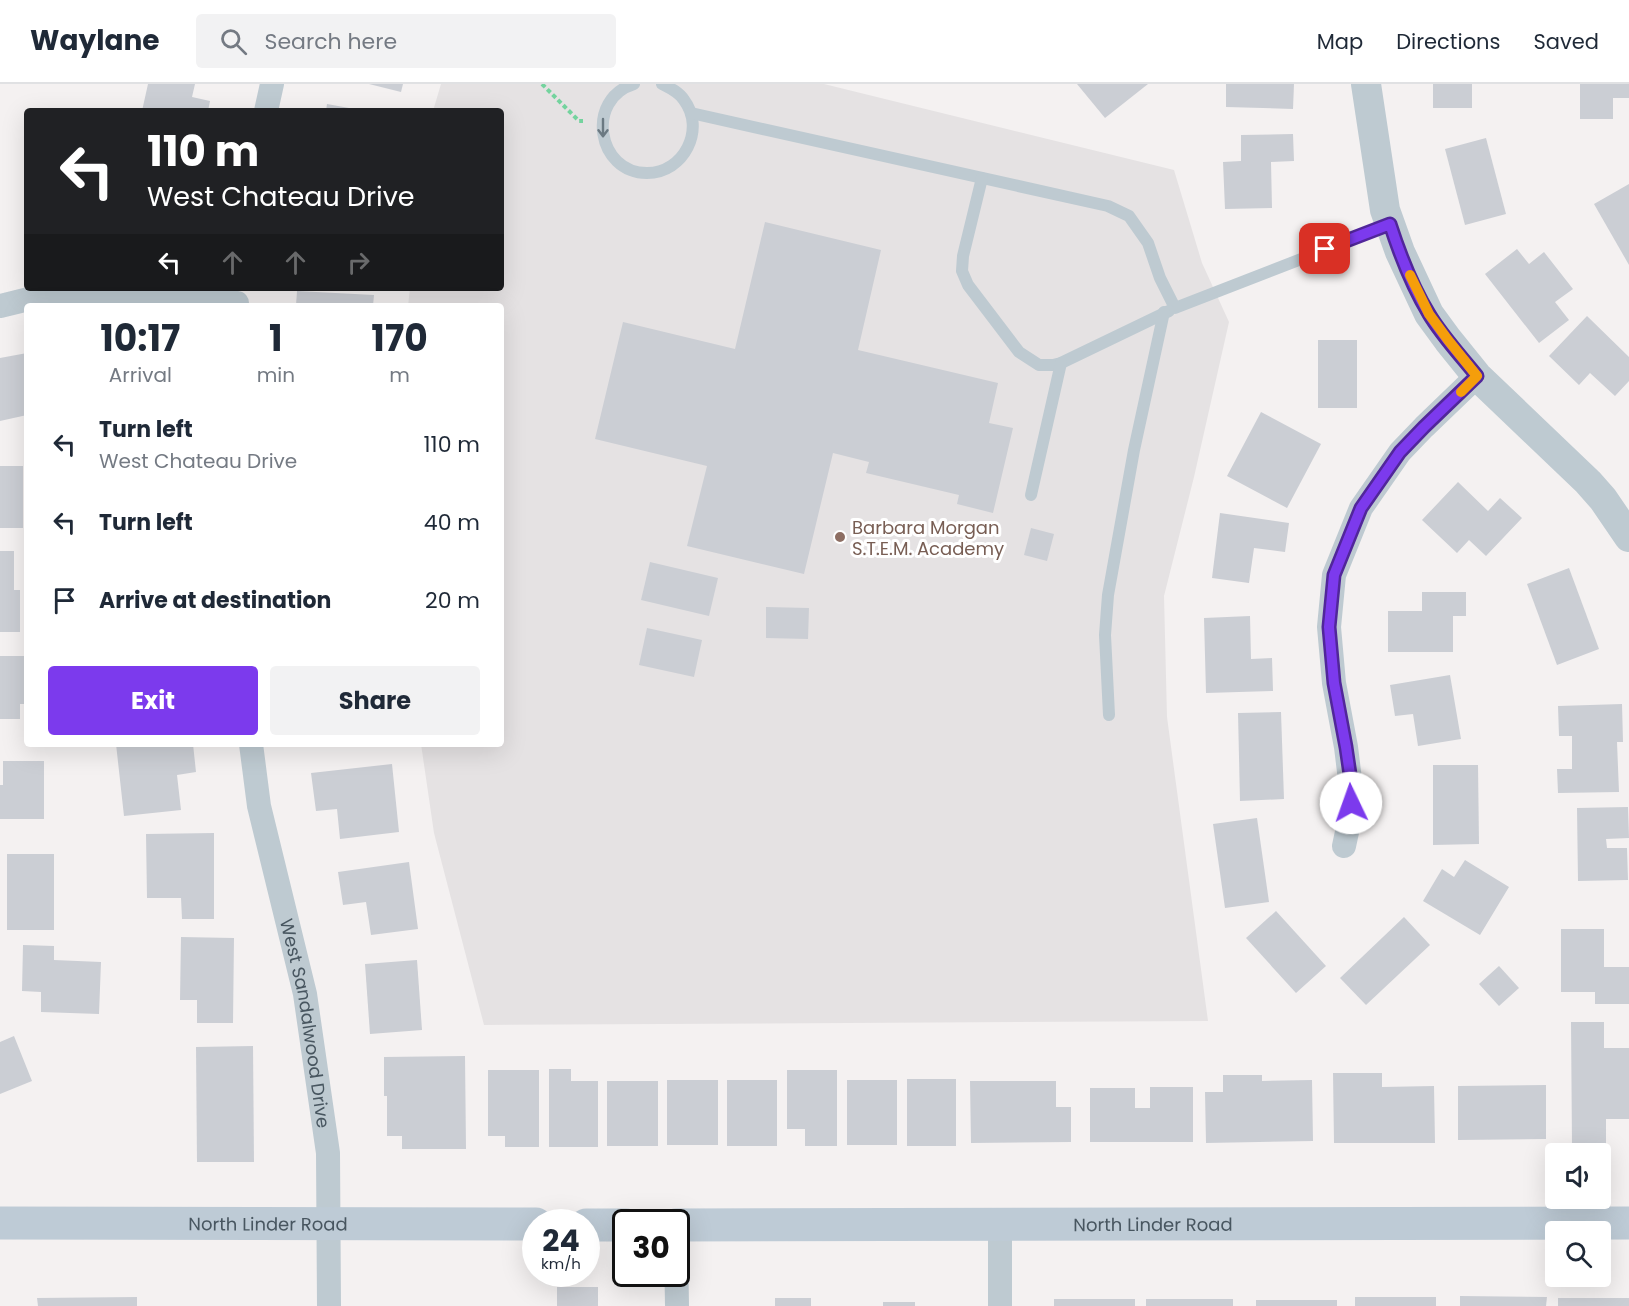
<!DOCTYPE html>
<html lang="en">
<head>
<meta charset="utf-8">
<style>
  body { margin:0; font-family:Poppins,sans-serif; background:#f2f2f3; color:#1f2937; height:100vh; display:flex; flex-direction:column; font-size:22px; white-space:nowrap }
  * { box-sizing:border-box; margin:0 }
  p { font-size:20px; color:#747a83 }
  .icon { flex:none; width:33px; height:33px; fill:none; stroke:currentColor; stroke-width:2; stroke-linecap:round; stroke-linejoin:round }
  .map { position:relative; flex:1; overflow:hidden }
  .side { position:absolute; left:24px; top:219px; width:480px; height:444px; display:flex; flex-direction:column; background:#fff; border-radius:6px; box-shadow:0 6px 24px #0002 }
  .side>* { flex:none }
  .banner { position:absolute; left:24px; top:24px; width:480px; height:183px; border-radius:6px; box-shadow:0 6px 24px #0002; background:#202124; color:#fff; overflow:hidden }
  .controls { position:absolute; left:1545px; top:1059px; display:grid; gap:12px }
  .controls a { display:grid; place-items:center; width:66px; height:66px; border-radius:6px; background:#fff; box-shadow:0 6px 24px #0002; font-size:30px }
  .speed { position:absolute; left:522px; top:1125px; display:flex; gap:12px; font-size:30px; font-weight:700; text-align:center }
  .speed>* { display:grid; place-content:center; width:78px; height:78px; border-radius:50%; background:#fff; box-shadow:0 6px 24px #0002; line-height:1 }
  .speed small { font-size:15px; font-weight:400 }
  .speed .limit { border:3px solid #111; border-radius:9px; background:#fff; color:#111 }
  .pin { position:absolute; display:grid; place-items:center; width:51px; height:51px; color:#fff; margin:-26px; border-radius:12px; box-shadow:0 3px 9px #0006 }
  .me { position:absolute; width:66px; margin:-33px; rotate:357deg; stroke-linejoin:round; filter:drop-shadow(0 0 4px #0008) }
  .turn { display:flex; align-items:center; gap:21px; height:126px; padding:0 24px; font-size:27px }
  .turn .icon { width:78px; height:78px; stroke-width:2.5 }
  .turn b { display:block; font-size:42px; line-height:51px }
  .lanes { display:flex; align-items:center; height:57px; padding:0 24px; background:#0003; justify-content:center; gap:30px; direction:ltr }
  .lanes .off { opacity:.35 }
  .eta { display:flex; justify-content:space-evenly; align-items:center; height:102px; text-align:center }
  .eta b { font-size:36px; font-weight:700; line-height:42px }
  .primary-button { display:flex; gap:12px; margin-top:auto; padding:12px 24px }
  .primary-button a { flex:1; height:69px; border-radius:6px; background:#7c3aed; color:#fff; font-size:24px; font-weight:700; line-height:69px; text-align:center }
  .primary-button a+a { background:#f2f2f3; color:#1f2937 }
  ul { padding:0; list-style:none }
  li { display:flex; align-items:center; gap:18px; height:78px; padding:0 24px }
  li div { flex:1 }
  li b { display:block; font-size:22px }
  li em { font-style:normal }
  header { display:flex; align-items:center; gap:36px; box-sizing:border-box; height:84px; padding:0 30px; background:#fff; border-bottom:2px solid #e0e1e3 }
  header strong { font-size:28px }
  nav { display:flex; gap:33px; margin-inline-start:auto; font-size:21px }
  .search { width:420px; height:54px; background:#f2f2f3; display:flex; align-items:center; gap:15px; box-sizing:border-box; padding:0 21px; border-radius:6px; color:#747a83; font-size:22px }
  .map>svg:first-child { display:block }
  .education { fill:#e5e2e3 }
  .building { fill:#cbced4 }
  .lines { fill:none; stroke-linecap:round; stroke-linejoin:round }
  .path { stroke:#74d39e; stroke-width:4; stroke-dasharray:4.5 3; stroke-linecap:butt }
  .service { stroke:#becad1; stroke-width:12 }
  .minor { stroke:#becad1; stroke-width:24 }
  .tertiary { stroke:#becad1; stroke-width:30 }
  .secondary { stroke:#becbd6; stroke-width:33 }
  .oneway { stroke:#6b7982 }
  .route-casing { stroke:#51269a; stroke-width:15 }
  .route { stroke:#7c3aed; stroke-width:10 }
  .slow { stroke:#f59e0b; stroke-width:10 }
  .education-dot { fill:#8d6e63; stroke:#fff; stroke-width:2 }
  .labels { text-anchor:middle; dominant-baseline:central; stroke-width:6; stroke-linejoin:round; paint-order:stroke }
  .education-label { font-size:18px; fill:#785e54; stroke:#fff; text-anchor:start }
  .street-label { font-size:18px; fill:#485660; stroke:#fff }
</style>
</head>
<body>
<header>
<strong>Waylane</strong>
<div class="search"><svg class="icon" aria-label="search" viewBox="0 0 24 24"><circle cx="10" cy="10" r="6"/><path d="M15 15l6 6"/></svg>Search here</div>
<nav><a>Map</a><a>Directions</a><a>Saved</a></nav>
</header>
<div class="map">
<svg width="1629" height="1222" viewBox="0 0 1629 1222">
  <rect width="100%" height="100%" fill="#f4f1f1"/>
  <path class="education" d="M441,0h383l350,86 28,93 27,59 -35,155 -30,119 3,121 41,304 -724,4 -50,-192 -13,-89h80v-438h-93l2,-18h91v-177h-68z"/>
  <g class="building">
    <path d="M148,0h47l-3,13 18,4 -2,10h-66z"/>
    <path d="M369,0h34l-2,8z"/>
    <path d="M1077,0h71l-43,34z"/>
    <path d="M1226,0h68l-1,25 -67,-2z"/>
    <rect x="1433" y="0" width="39" height="24"/>
    <path d="M1580,0h49v14h-16v21h-33z"/>
    <path d="M327,20l33,6v1h-34z"/>
    <path d="M1293,50l1,27 -23,1 1,46 -47,1 -2,-47 18,-1v-26z"/>
    <path d="M1486,54l20,76 -41,11 -20,-76z"/>
    <rect x="24" y="95" width="3" height="50"/>
    <path d="M1629,100v81l-35,-61z"/>
    <path d="M765,138l116,28 -23,100 140,33 -9,40 24,5 -20,85 -36,-9 2,-9 -93,-22 3,-11 -36,-9 -29,121 -117,-28 20,-80 -112,-27 28,-117 112,27z"/>
    <path d="M1517,165l12,15 15,-12 29,37 -18,13 14,18 -30,23 -54,-69z"/>
    <path d="M297,207l77,4 -1,11h-77z"/>
    <path d="M1587,232l42,41v24l-14,15 -25,-23 -11,12 -30,-29z"/>
    <rect x="1318" y="256" width="39" height="68"/>
    <path d="M27,269v62l-27,6v-63z"/>
    <path d="M1261,328l60,32 -34,64 -60,-32z"/>
    <rect x="0" y="382" width="23" height="62"/>
    <path d="M1458,398l30,29 12,-13 22,20 -36,38 -17,-16 -12,13 -35,-33z"/>
    <path d="M1220,429l69,10 -4,29 -31,-4 -5,35 -37,-5z"/>
    <path d="M1031,444l23,6 -7,27 -23,-6z"/>
    <path d="M0,467h14v39h6v42h-20z"/>
    <path d="M650,478l68,16 -9,38 -68,-16z"/>
    <path d="M1569,484l30,81 -42,16 -30,-81z"/>
    <path d="M1422,508h44v24h-13v36h-65v-41h34z"/>
    <path d="M766,523l43,1 -1,31 -42,-1z"/>
    <path d="M1250,532l1,43 21,-1 1,33 -67,2 -2,-75z"/>
    <path d="M647,544l55,12 -8,37 -55,-12z"/>
    <path d="M0,572h27v48h-7v15h-20z"/>
    <path d="M1450,591l11,64 -43,7 -5,-32 -18,2 -5,-31z"/>
    <path d="M1622,620l1,38h-6l2,50 -61,1 -1,-24h15v-33h-13l-1,-30z"/>
    <path d="M1281,628l3,87 -44,2 -2,-88z"/>
    <path d="M116,660h77l3,28 -19,3 4,35 -57,6z"/>
    <path d="M3,677h41v58h-44v-34h3z"/>
    <path d="M392,680l7,68 -59,7 -3,-30 -21,2 -5,-38z"/>
    <path d="M1433,681h45l1,79 -46,1z"/>
    <path d="M1628,723l1,31 -23,1 1,9h20l1,32 -50,1 -1,-73z"/>
    <path d="M1257,734l12,84 -44,6 -12,-84z"/>
    <path d="M214,749v86h-32l-1,-21h-34l-1,-64z"/>
    <rect x="7" y="770" width="47" height="76"/>
    <path d="M1465,776l44,27 -29,48 -57,-34 19,-32 12,8z"/>
    <path d="M409,778l9,67 -47,6 -5,-33 -23,3 -5,-33z"/>
    <path d="M1276,827l50,55 -30,27 -50,-55z"/>
    <path d="M1404,833l26,28 -64,60 -26,-27z"/>
    <path d="M1561,845h43v38h25v37h-34v-12h-34z"/>
    <path d="M181,853l53,1 -1,85h-36v-23h-17z"/>
    <path d="M23,861l31,1v14l47,2 -2,52 -58,-2v-20l-19,-1z"/>
    <path d="M417,876l5,70 -52,4 -5,-70z"/>
    <path d="M1499,882l20,22 -20,18 -20,-22z"/>
    <path d="M1571,938h33v26h25v71h-23v27h-34z"/>
    <path d="M14,952l18,45 -32,13v-52z"/>
    <path d="M253,962l1,116h-57l-1,-115z"/>
    <path d="M465,972l1,93h-64v-13h-15v-40h-3v-39z"/>
    <path d="M549,985h22v12h27v66h-49z"/>
    <path d="M488,986h51v77h-34v-11h-17z"/>
    <path d="M787,986h50v76h-32v-17h-18z"/>
    <path d="M1333,989h49v14l52,-1 1,57h-101z"/>
    <path d="M1223,991h39v6l50,-1 1,61 -107,2 -1,-51h18z"/>
    <rect x="907" y="995" width="49" height="67"/>
    <rect x="667" y="996" width="51" height="65"/>
    <rect x="727" y="996" width="50" height="66"/>
    <rect x="847" y="996" width="50" height="65"/>
    <rect x="607" y="997" width="51" height="65"/>
    <path d="M970,997h86v26h15v35l-100,1z"/>
    <path d="M1546,1001v54l-88,1v-54z"/>
    <path d="M1150,1003h43v55h-103v-54h45v20h15z"/>
    <rect x="557" y="1203" width="41" height="19"/>
    <path d="M1460,1212l87,1 -1,9h-86z"/>
    <path d="M137,1213v9h-99l-1,-8z"/>
    <rect x="1355" y="1213" width="81" height="9"/>
    <rect x="775" y="1214" width="36" height="8"/>
    <rect x="1558" y="1214" width="71" height="8"/>
    <rect x="1054" y="1215" width="81" height="7"/>
    <rect x="1146" y="1215" width="87" height="7"/>
    <rect x="1256" y="1216" width="81" height="6"/>
    <rect x="883" y="1218" width="32" height="4"/>
  </g>
  <g class="lines">
    <path class="path" d="M542,0l37,37h4"/>
    <g class="service">
      <path d="M634,0c-49,15 -37,89 13,89 37,0 59,-44 37,-73 -5,-8 -14,-12 -22,-16"/>
      <path d="M691,29l417,93 21,10 19,27 12,35 15,30 214,-83"/>
      <path d="M982,94l-19,78 -1,15 6,14 51,67 20,13h14l8,-2 108,-52"/>
      <path d="M1031,411l30,-132"/>
      <path d="M1109,631l-4,-80 3,-40 26,-145 30,-138"/>
    </g>
    <g class="minor">
      <path d="M266,27l6,-27"/>
      <path d="M0,222l61,-15 80,3 96,9"/>
      <path id="s1" d="M251,660l8,62 46,188 23,159 1,153"/>
      <path d="M1344,762l6,-28 1,-30 -5,-41 -12,-64 -5,-56 5,-52 27,-67 39,-56 24,-25 53,-51"/>
      <path d="M676,1160l1,62"/>
      <path d="M1000,1222v-82"/>
    </g>
    <path class="tertiary" d="M1366,0l19,126 15,42 29,62 19,26 29,36 111,106 15,17 26,38"/>
    <g class="secondary">
      <path id="s2" d="M0,1139l536,1"/>
      <path d="M586,1141h40"/>
      <path id="s3" d="M676,1141l953,-2"/>
    </g>
  </g>
  <defs><path id="oneway-shaft" d="M-6 0H5M1.5-3L5.5 0L1.5 3" fill="none" stroke-width="1.6" stroke-linecap="round" stroke-linejoin="round" transform="scale(1.5)"/></defs>
  <use class="oneway" href="#oneway-shaft" transform="translate(603 44) rotate(90)"/>
  <g class="lines">
    <g class="route-casing">
      <path id="route" d="M1325,165l65,-25c10,31 22,62 39,90 13,22 32,42 48,62l-53,51 -24,25 -39,56 -27,67 -5,52 5,56 12,64 6,41 -1,15"/>
    </g>
    <use href="#route" class="route"/>
    <path class="slow" d="M1410,191l19,39 19,26 29,36 -16,16"/>
  </g>
  <circle class="education-dot" cx="840" cy="453" r="6"/>
  <g class="labels">
    <g class="education-label">
      <text x="852" y="443">Barbara Morgan<tspan x="852" dy="21">S.T.E.M. Academy</tspan></text>
    </g>
    <g class="street-label">
      <text stroke="none"><textPath href="#s1" startOffset="285">West Sandalwood Drive</textPath></text>
      <text stroke="none"><textPath href="#s2" startOffset="268">North Linder Road</textPath></text>
      <text stroke="none"><textPath href="#s3" startOffset="477">North Linder Road</textPath></text>
    </g>
  </g>
</svg>
<div class="controls">
<a><svg class="icon" aria-label="sound" viewBox="0 0 24 24"><path d="M4 9h4l5-4v14l-5-4H4zM17 9q2 3 0 6"/></svg></a>
<a><svg class="icon" aria-label="search" viewBox="0 0 24 24"><circle cx="10" cy="10" r="6"/><path d="M15 15l6 6"/></svg></a>
</div>
<div class="speed"><div>24<small>km/h</small></div><div class="limit">30</div></div>
<div class="pin" style="left:1325px;top:165px;background:#d93025"><svg class="icon" aria-label="arrive" viewBox="0 0 24 24"><path d="M6 21V4h12l-3 4 3 4H6"/></svg></div>
<svg class="me" style="left:1351px;top:719px" viewBox="-20 -20 40 40"><circle r="19" fill="#fff"/><path d="M0-13L10 11 0 6-10 11z" fill="#7c3aed"/></svg>
<div class="banner">
<div class="turn"><svg class="icon" aria-label="left" viewBox="0 0 24 24"><path d="M17 20v-9H6M10 6l-5 5 5 5"/></svg><div><b>110 m</b>West Chateau Drive</div></div>
<div class="lanes"><svg class="icon" aria-label="left" viewBox="0 0 24 24"><path d="M17 20v-9H6M10 6l-5 5 5 5"/></svg><svg class="icon off" aria-label="ahead" viewBox="0 0 24 24"><path d="M12 20V5M6 11l6-6 6 6"/></svg><svg class="icon off" aria-label="ahead" viewBox="0 0 24 24"><path d="M12 20V5M6 11l6-6 6 6"/></svg><svg class="icon off" aria-label="right" viewBox="0 0 24 24"><path d="M7 20v-9h11M14 6l5 5-5 5"/></svg></div>
</div>
<section class="side">
<div class="eta">
<div><b>10:17</b><p>Arrival</p></div>
<div><b>1</b><p>min</p></div>
<div><b>170</b><p>m</p></div>
</div>
<ul>
<li><svg class="icon" aria-label="left" viewBox="0 0 24 24"><path d="M17 20v-9H6M10 6l-5 5 5 5"/></svg><div><b>Turn left</b><p>West Chateau Drive</p></div><em>110 m</em></li>
<li><svg class="icon" aria-label="left" viewBox="0 0 24 24"><path d="M17 20v-9H6M10 6l-5 5 5 5"/></svg><div><b>Turn left</b></div><em>40 m</em></li>
<li><svg class="icon" aria-label="arrive" viewBox="0 0 24 24"><path d="M6 21V4h12l-3 4 3 4H6"/></svg><div><b>Arrive at destination</b></div><em>20 m</em></li>
</ul>
<div class="primary-button"><a>Exit</a><a>Share</a></div>
</section>
</div>
</body>
</html>
